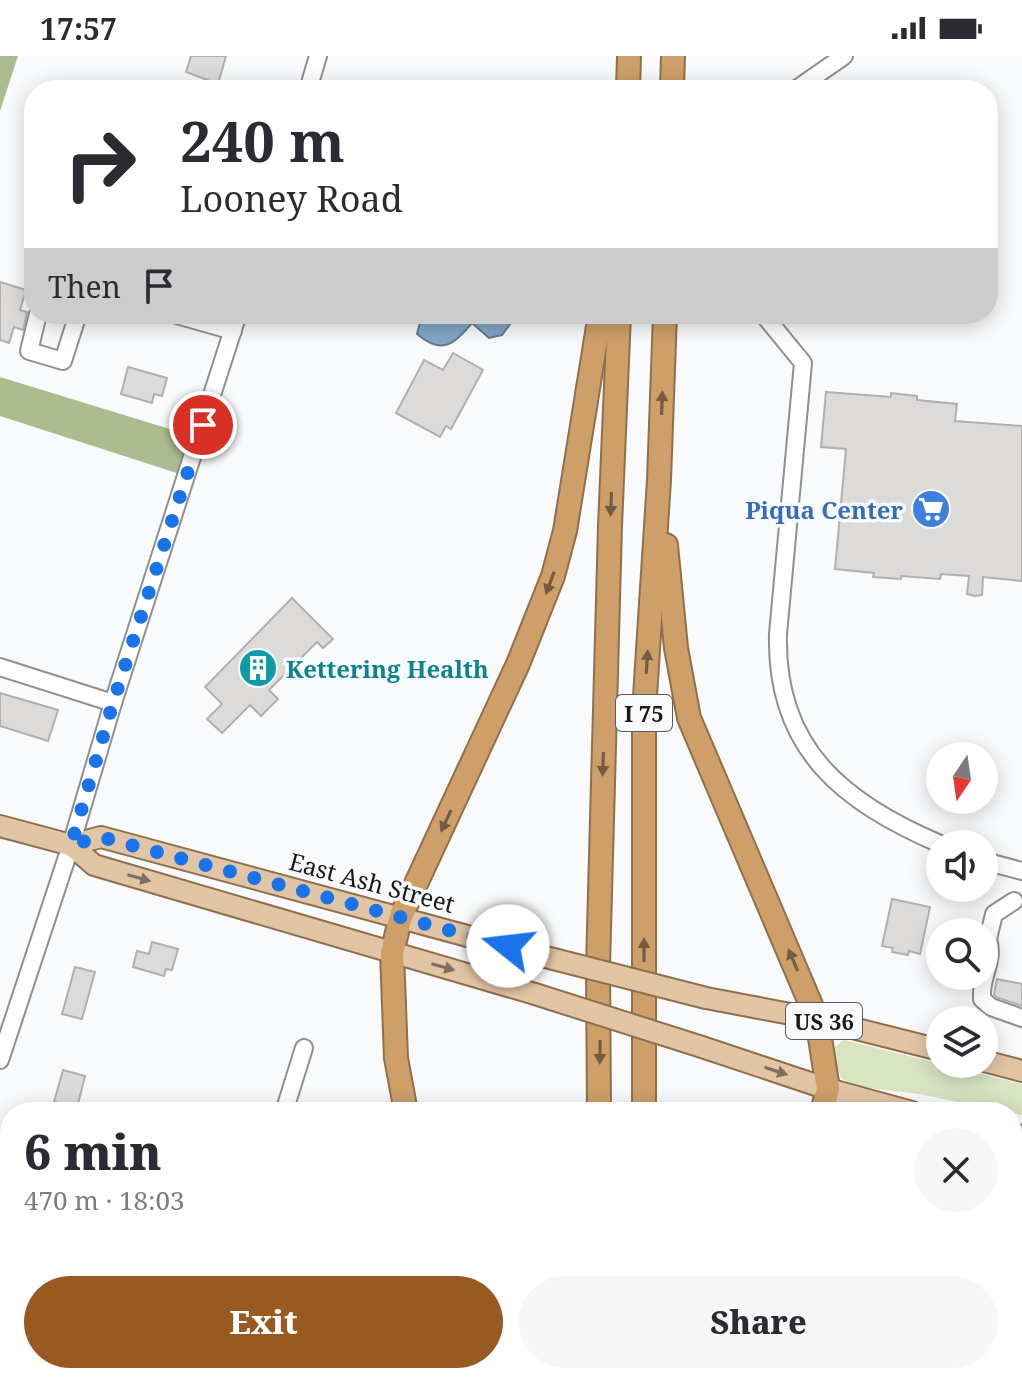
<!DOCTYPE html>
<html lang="en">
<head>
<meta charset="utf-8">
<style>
  body { margin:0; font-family:"Noto Serif",serif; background:#f7f7f7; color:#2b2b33; height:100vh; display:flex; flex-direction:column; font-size:30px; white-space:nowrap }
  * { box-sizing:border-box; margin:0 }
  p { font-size:26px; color:#7c7c81 }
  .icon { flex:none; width:44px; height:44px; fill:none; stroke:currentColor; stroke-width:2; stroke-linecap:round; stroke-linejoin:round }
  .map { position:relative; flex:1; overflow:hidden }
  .details { position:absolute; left:0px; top:1046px; width:1022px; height:282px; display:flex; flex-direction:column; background:#fff; border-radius:32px 32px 0 0; box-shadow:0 4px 20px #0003 }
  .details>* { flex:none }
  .top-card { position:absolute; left:24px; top:24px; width:974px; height:244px; border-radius:32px; box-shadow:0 4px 20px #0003; background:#fff; color:#2b2b33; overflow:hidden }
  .needle { width:52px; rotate:193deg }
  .buttons { position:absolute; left:926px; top:686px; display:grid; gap:16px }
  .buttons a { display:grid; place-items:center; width:72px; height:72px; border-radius:50%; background:#fff; box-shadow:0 4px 20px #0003; font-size:40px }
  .pin { position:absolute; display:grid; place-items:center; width:68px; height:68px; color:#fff; margin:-34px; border:4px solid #fff; border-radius:50%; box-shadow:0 2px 8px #0007 }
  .me { position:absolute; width:88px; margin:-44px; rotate:286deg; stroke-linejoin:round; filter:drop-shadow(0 0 6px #0008) }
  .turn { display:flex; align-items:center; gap:28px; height:168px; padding:0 24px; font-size:36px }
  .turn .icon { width:104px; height:104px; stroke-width:2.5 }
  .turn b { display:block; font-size:56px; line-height:68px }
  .then { display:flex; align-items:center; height:76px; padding:0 24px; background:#0003; gap:16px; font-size:30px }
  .round { display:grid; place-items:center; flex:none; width:84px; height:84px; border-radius:42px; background:#f7f7f7 }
  .overview { display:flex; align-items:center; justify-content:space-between; height:136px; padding:0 24px }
  h1 { font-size:48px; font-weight:800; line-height:60px }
  .button { display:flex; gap:16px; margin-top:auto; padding:16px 24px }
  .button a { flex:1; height:92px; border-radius:48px; background:#995a22; color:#fff; font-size:32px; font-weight:800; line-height:92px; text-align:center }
  .button a+a { background:#f7f7f7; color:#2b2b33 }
  .status { display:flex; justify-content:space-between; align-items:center; height:56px; padding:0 40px; background:#fff; direction:ltr }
  .status svg { height:22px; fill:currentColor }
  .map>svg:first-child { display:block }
  .green { fill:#d8e4c2 }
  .forest { fill:#adbb90 }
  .water { fill:#82a7c7; stroke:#627c93; stroke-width:2 }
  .building { fill:#dddbda; stroke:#b2b0af; stroke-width:2 }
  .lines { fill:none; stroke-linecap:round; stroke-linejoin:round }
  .minor-casing { stroke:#8f9092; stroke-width:20 }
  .major-casing { stroke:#8f704d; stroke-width:24 }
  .highway-casing { stroke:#8f704d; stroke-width:26 }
  .minor { stroke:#fff; stroke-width:16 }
  .major { stroke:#e2c5a5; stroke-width:20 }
  .highway { stroke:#cf9f69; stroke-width:22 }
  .major-bridge-casing { stroke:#8f704d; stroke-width:24; stroke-linecap:butt }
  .major-bridge { stroke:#e2c5a5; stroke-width:20 }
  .oneway { fill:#745c42 }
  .oneway2 { fill:#7e6f60 }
  .route { stroke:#1a73e8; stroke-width:14; stroke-dasharray:0 25.2 }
  .labels { text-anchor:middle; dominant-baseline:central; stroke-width:7; stroke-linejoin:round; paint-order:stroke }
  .shield { fill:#f8fafb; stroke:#5c5c5e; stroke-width:2 }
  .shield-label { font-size:22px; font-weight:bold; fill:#19191a }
  .shop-label { font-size:24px; font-weight:bold; fill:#366cbe; stroke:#f8fafb; text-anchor:end }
  .culture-label { font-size:24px; font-weight:bold; fill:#0d838f; stroke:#f8fafb; text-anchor:start }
  .street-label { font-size:24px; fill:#19191a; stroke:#f8fafb }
</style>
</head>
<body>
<div class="status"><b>17:57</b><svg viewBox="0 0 49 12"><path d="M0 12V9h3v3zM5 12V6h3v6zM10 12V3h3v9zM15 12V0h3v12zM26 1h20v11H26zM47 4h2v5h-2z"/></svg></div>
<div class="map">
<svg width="1022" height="1327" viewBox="0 0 1022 1327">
  <rect width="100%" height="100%" fill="#f8fafb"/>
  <path class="green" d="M844,984l178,44v31l-103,-21 -65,-8 -13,-8 -9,-29z"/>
  <g class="forest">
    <path d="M0,0h18l-18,55z"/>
    <path d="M0,321l199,61 -13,38 -186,-60z"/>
    <path d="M348,1318h146l2,9h-147z"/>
  </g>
  <path class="water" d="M416,258h97v6l-11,15 -13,3 -17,-15c-19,22 -30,32 -55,11l4,-15z"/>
  <g class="building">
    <path d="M191,0h35l-8,28 -32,-12z"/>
    <path d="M0,226l26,8 -6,20 7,2 -4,18 -9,-3 -5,16 -9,-3z"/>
    <path d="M453,297l30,17 -32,59 -5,-3 -6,11 -44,-24 28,-53 19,10z"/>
    <path d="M128,311l39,11 -5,18 -8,-2 -2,9 -31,-9z"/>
    <path d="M826,336l65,5v-4l26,3v4l40,4 -2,17 67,5v155l-39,-4 -1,18 -7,1 -8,-2 2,-18 -28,-2 -1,5 -39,-3v3l-28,-2 1,-4 -39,-4 11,-120 -25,-2z"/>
    <path d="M292,542l41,41 -10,9 -6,-6 -48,48 9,9 -17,17 -11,-11 -28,28 -15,-14 15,-15 -17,-17z"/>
    <path d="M0,637l58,17 -10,31 -48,-15z"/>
    <path d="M892,843l38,8 -10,47 -11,-3 -1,4 -16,-3 1,-4 -11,-2z"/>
    <path d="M152,886l26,7 -6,21 -6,-1 -2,7 -31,-9 4,-16 12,3z"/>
    <path d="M75,911l20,5 -13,47 -20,-5z"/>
    <path d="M997,923l25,5v22l-26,-9 -2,-3z"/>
    <path d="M63,1014l22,6 -8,32 -23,-6z"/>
    <path d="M7,1194h3v36l-10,-2z"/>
  </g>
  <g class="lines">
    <g class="minor-casing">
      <g id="minor">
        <path d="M308,34l10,-34"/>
        <path d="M795,34l49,-34"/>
        <path d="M38,258l-9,37 34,10 15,-47"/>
        <path d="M173,258l60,17"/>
        <path d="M763,258l40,49 -25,271c-3,115 65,168 162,210"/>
        <path d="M0,611l113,36"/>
        <path d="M984,805l38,10"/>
        <path d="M988,883c7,22 -8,38 -6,60l9,8 31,11"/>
        <path d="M984,887l4,-4 6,-25 20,-13"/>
        <path d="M0,1004l71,-215 42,-142 125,-389"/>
        <path d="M284,1056l20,-64"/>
        <path d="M1012,1141l10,3"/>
        <path d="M1012,1299l10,-30"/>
        <path d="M201,1327l3,-9"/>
      </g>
    </g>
    <g class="major-casing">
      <g id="major">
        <path d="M0,770l71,19 23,20 441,129"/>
        <path d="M71,789l30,-8 433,117"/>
        <path d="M706,942l111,21 123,31"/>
        <path d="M702,991l126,42 84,23"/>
        <path d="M984,1005l38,10"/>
        <path d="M1012,1078l10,2"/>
      </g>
    </g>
    <g class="highway-casing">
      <g id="highway">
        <path d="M628,34l1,-34"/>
        <path d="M672,34l1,-34"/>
        <path d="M666,489l10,103 13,70 128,301 11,70 -6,23"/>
        <path d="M406,1056l-10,-54 -4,-105 9,-37 117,-252 35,-88 12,-45 35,-217"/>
        <path d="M599,1056l-1,-146 12,-440 9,-212"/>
        <path d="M644,1056v-400l15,-232 6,-166"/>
        <path d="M519,1318l4,9"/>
        <path d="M596,1327v-9"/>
        <path d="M644,1327v-9"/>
        <path d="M726,1327l4,-9"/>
      </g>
    </g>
    <use href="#minor" class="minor"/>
    <use href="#major" class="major"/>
    <use href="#highway" class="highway"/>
    <g class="major-bridge-casing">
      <g id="major-bridge">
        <path d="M534,898l172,44"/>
        <path d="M535,938l167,53"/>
      </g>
    </g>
    <use href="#major-bridge" class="major-bridge"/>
  </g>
  <defs><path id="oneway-solid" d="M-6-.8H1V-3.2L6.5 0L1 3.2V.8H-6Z" transform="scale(2)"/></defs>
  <g class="oneway">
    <use href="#oneway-solid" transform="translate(662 347) rotate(-88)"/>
    <use href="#oneway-solid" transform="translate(611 448) rotate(92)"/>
    <use href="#oneway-solid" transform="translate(550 527) rotate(110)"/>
    <use href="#oneway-solid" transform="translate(647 606) rotate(-86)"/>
    <use href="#oneway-solid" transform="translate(603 708) rotate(92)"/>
    <use href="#oneway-solid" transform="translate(446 765) rotate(115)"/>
    <use href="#oneway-solid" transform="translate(644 894) rotate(-90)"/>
    <use href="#oneway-solid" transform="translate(793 904) rotate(-113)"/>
    <use href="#oneway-solid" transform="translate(600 996) rotate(91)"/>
  </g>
  <g class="oneway2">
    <use href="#oneway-solid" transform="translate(139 822) rotate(16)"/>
    <use href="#oneway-solid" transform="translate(443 911) rotate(16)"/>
    <use href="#oneway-solid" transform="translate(776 1015) rotate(18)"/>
  </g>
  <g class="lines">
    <path class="route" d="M203,369l-90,278 -42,142 30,-8 407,109"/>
  </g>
  <defs>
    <g id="supermarket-disc" transform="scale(2)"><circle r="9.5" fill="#3f7fe0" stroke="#f8fafb"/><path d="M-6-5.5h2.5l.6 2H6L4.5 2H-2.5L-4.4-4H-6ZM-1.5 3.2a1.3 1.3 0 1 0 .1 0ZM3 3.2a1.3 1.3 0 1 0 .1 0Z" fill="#fff"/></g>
    <g id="building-disc" transform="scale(2)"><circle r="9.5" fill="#0f9aa8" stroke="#f8fafb"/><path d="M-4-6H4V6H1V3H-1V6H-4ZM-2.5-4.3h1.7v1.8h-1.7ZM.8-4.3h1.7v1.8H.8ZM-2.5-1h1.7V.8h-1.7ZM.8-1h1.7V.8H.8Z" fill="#fff"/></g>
  </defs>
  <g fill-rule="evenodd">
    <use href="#supermarket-disc" x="931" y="453"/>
    <use href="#building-disc" x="258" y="612"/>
  </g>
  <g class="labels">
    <g class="shield">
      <rect x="616" y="639" width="56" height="36" rx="6"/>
      <rect x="786" y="947" width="76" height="36" rx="6"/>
    </g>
    <g class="shield-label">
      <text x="644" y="657">I 75</text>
      <text x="824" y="965">US 36</text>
    </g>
    <g class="shop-label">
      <text x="903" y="453">Piqua Center</text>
    </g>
    <g class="culture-label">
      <text x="286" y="612">Kettering Health</text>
    </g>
    <g class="street-label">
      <text transform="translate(372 826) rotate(15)">East Ash Street</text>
    </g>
  </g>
</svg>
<div class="buttons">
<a><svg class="needle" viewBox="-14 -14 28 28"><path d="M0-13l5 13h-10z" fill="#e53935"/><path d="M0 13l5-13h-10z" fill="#7c7c81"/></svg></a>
<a><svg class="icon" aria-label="sound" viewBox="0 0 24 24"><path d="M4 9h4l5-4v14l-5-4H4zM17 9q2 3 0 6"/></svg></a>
<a><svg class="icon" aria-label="search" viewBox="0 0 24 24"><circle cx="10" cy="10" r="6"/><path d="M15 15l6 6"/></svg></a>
<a><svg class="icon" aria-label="layers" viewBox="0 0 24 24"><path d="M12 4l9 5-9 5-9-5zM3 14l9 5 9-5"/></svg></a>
</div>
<div class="pin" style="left:203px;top:369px;background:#d93025"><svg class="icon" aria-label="arrive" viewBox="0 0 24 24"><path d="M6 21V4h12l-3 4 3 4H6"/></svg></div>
<svg class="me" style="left:508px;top:890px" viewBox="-20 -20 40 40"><circle r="19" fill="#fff"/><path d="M0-13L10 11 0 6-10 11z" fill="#1a73e8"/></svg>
<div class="top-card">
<div class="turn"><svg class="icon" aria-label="right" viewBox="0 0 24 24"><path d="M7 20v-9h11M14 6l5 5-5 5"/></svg><div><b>240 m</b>Looney Road</div></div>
<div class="then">Then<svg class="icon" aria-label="arrive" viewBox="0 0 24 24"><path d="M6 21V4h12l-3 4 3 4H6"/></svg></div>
</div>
<section class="details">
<div class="overview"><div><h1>6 min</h1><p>470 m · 18:03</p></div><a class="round"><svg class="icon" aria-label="close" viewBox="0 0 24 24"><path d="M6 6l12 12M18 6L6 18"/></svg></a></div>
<div class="button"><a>Exit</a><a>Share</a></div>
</section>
</div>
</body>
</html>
